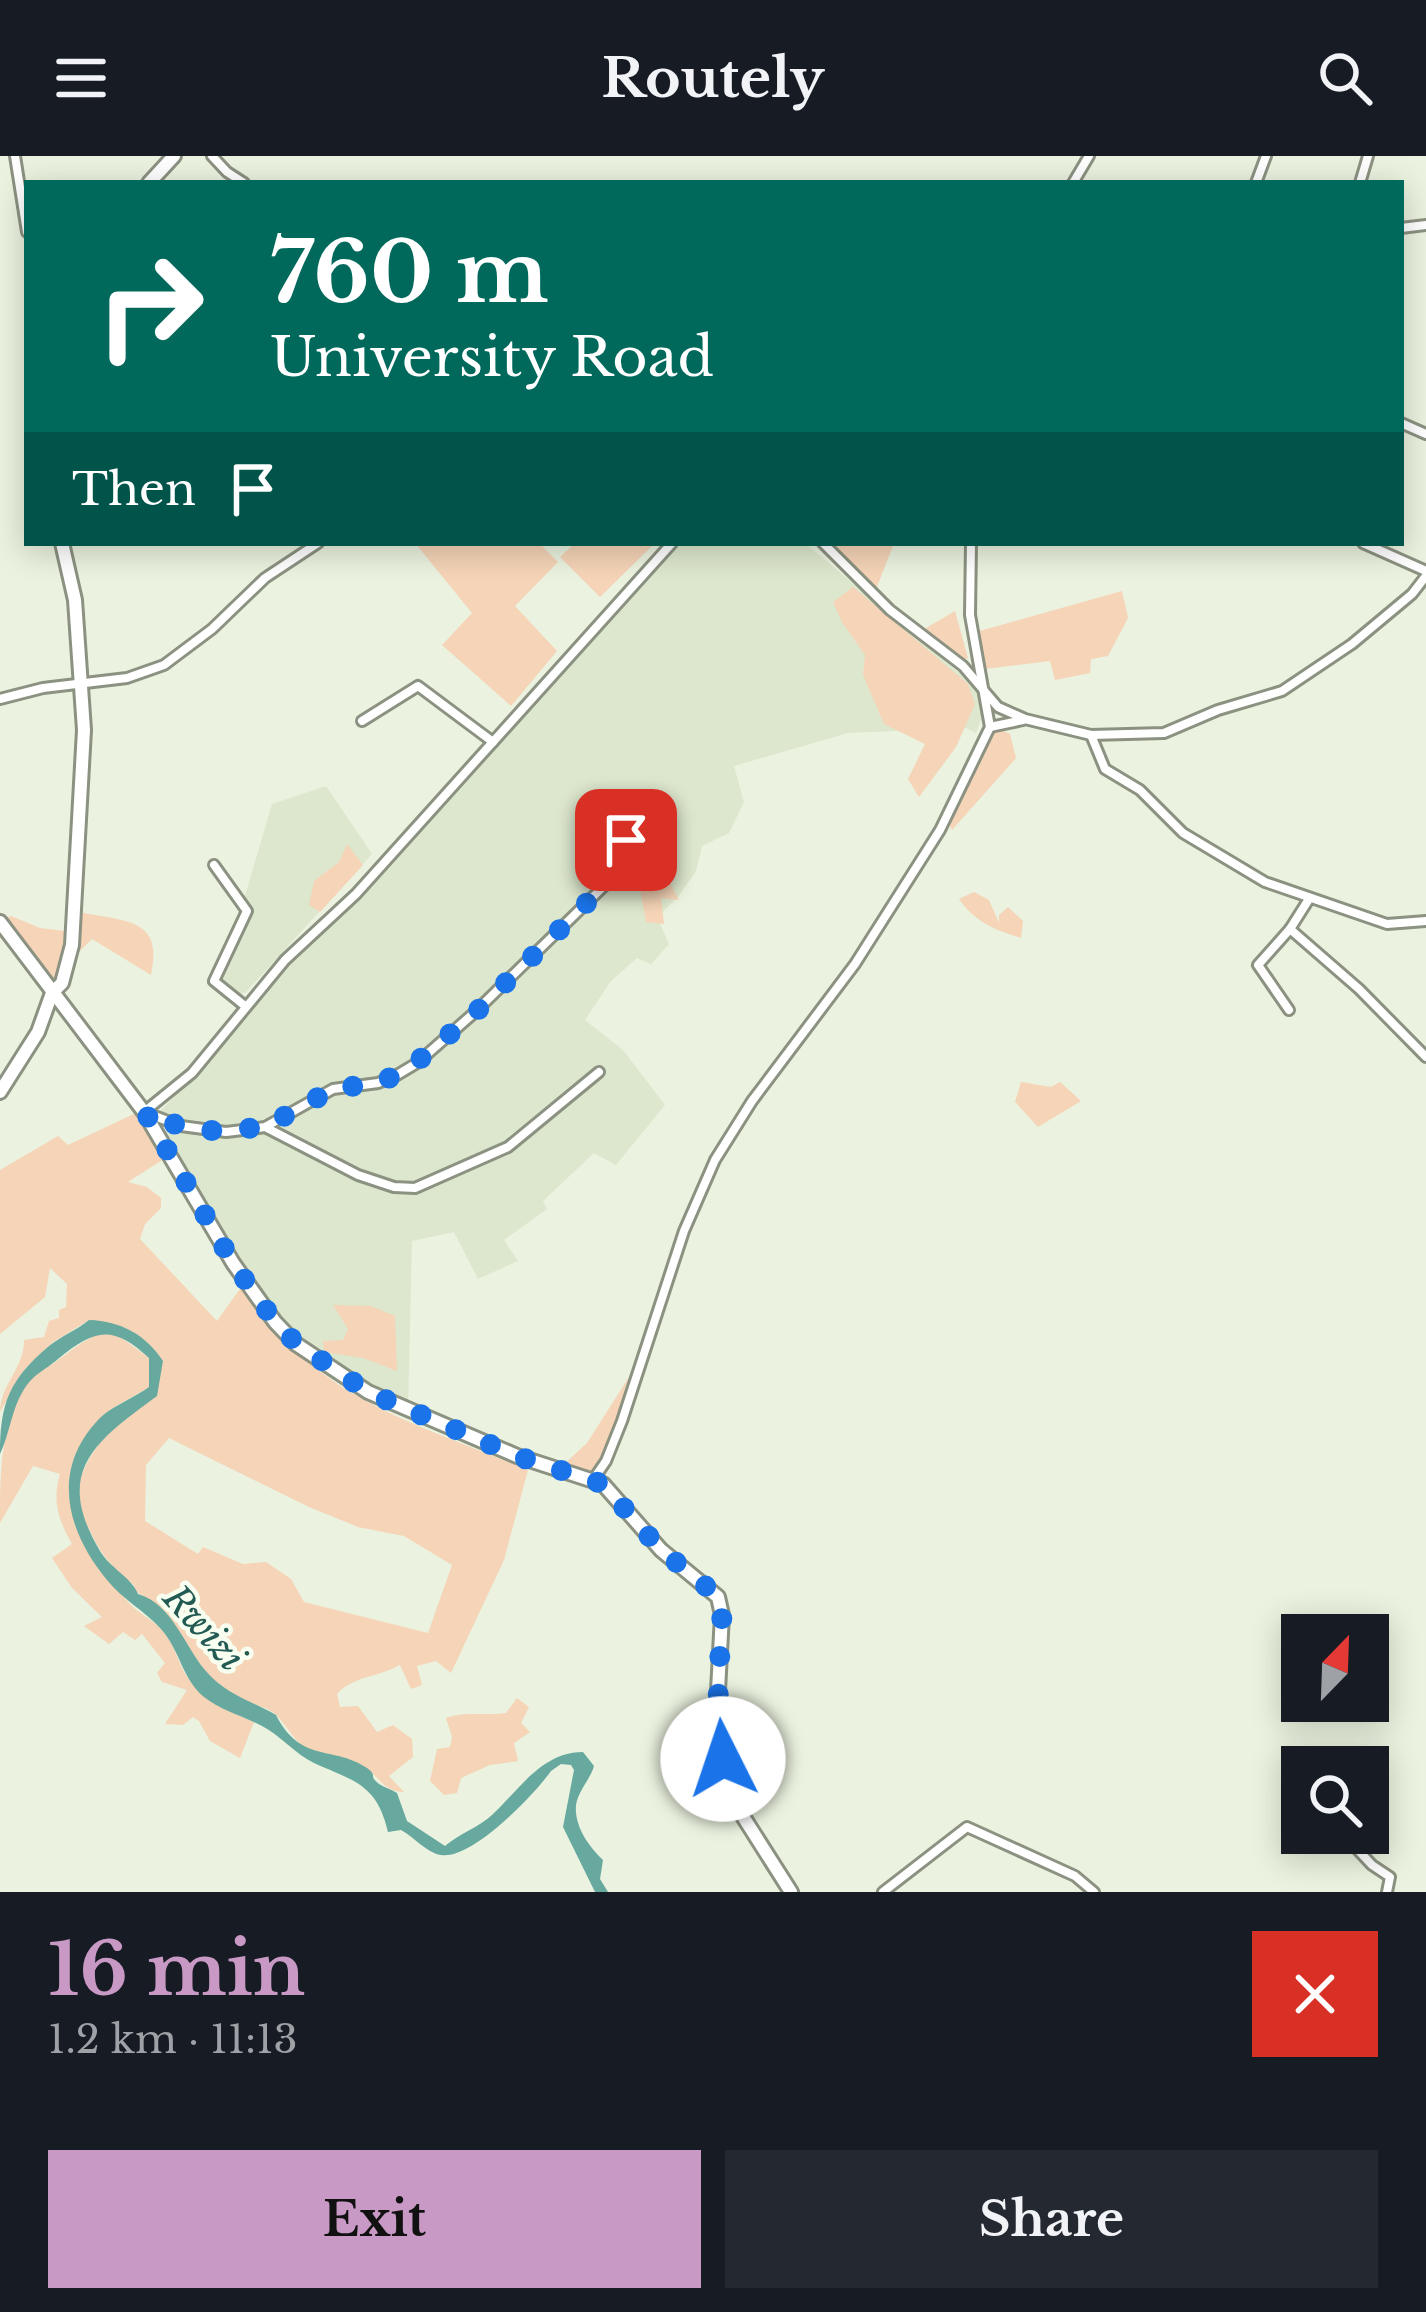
<!DOCTYPE html>
<html lang="en">
<head>
<meta charset="utf-8">
<style>
  body { margin:0; font-family:"Libre Baskerville",serif; background:#242831; color:#f1f3f6; height:100vh; display:flex; flex-direction:column; font-size:45px; white-space:nowrap }
  * { box-sizing:border-box; margin:0 }
  p { font-size:39px; color:#9ea1a6 }
  .icon { flex:none; width:66px; height:66px; fill:none; stroke:currentColor; stroke-width:2; stroke-linecap:round; stroke-linejoin:round }
  .map { position:relative; height:1736px; overflow:hidden }
  .drawer { display:flex; flex-direction:column; background:#171b24; flex:1 }
  .drawer>* { flex:none }
  .hud { position:absolute; left:24px; top:24px; width:1380px; height:366px; border-radius:0px; box-shadow:0 6px 30px #0003; background:#00695c; color:#fff; overflow:hidden }
  .needle { width:78px; rotate:23deg }
  .buttons { position:absolute; left:1281px; top:1458px; display:grid; gap:24px }
  .buttons a { display:grid; place-items:center; width:108px; height:108px; border-radius:0px; background:#171b24; box-shadow:0 6px 30px #0003; font-size:60px }
  .pin { position:absolute; display:grid; place-items:center; width:102px; height:102px; color:#fff; margin:-51px; border-radius:24px; box-shadow:0 6px 18px #0006 }
  .me { position:absolute; width:132px; margin:-66px; rotate:356deg; stroke-linejoin:round; filter:drop-shadow(0 0 9px #0008) }
  .turn { display:flex; align-items:center; gap:42px; height:252px; padding:0 48px; font-size:54px }
  .turn .icon { width:156px; height:156px; stroke-width:2.5 }
  .turn b { display:block; font-size:84px; line-height:102px }
  .then { display:flex; align-items:center; height:114px; padding:0 48px; background:#0003; gap:24px; font-size:45px }
  .round { display:grid; place-items:center; flex:none; width:126px; height:126px; border-radius:0px; background:#242831 }
  .head { display:flex; align-items:center; justify-content:space-between; height:204px; padding:0 48px }
  h1 { font-size:72px; font-weight:700; line-height:90px; color:#c999c5 }
  .action { display:flex; gap:24px; margin-top:auto; padding:24px 48px }
  .action a { flex:1; height:138px; border-radius:0px; background:#c999c5; color:#111; font-size:48px; font-weight:700; line-height:138px; text-align:center }
  .action a+a { background:#242831; color:#f1f3f6 }
  header { display:flex; justify-content:space-between; align-items:center; height:156px; padding:0 48px; background:#171b24; font-size:54px; font-weight:700 }
  .map>svg:first-child { display:block }
  .built { fill:#dde7cd }
  .green { fill:#f5d4b7; fill-rule:evenodd }
  .water { fill:#67a99f }
  .lines { fill:none; stroke-linecap:round; stroke-linejoin:round }
  .street-casing { stroke:#8b9281; stroke-width:14 }
  .secondary-casing { stroke:#8b9281; stroke-width:18 }
  .street { stroke:#fff; stroke-width:8 }
  .secondary { stroke:#fff; stroke-width:12 }
  .route { stroke:#1a73e8; stroke-width:21; stroke-dasharray:0 37.8 }
  .labels { text-anchor:middle; dominant-baseline:central; stroke-width:9; stroke-linejoin:round; paint-order:stroke }
  .water-label { font-size:36px; font-style:italic; fill:#235b54; stroke:#f9fff0 }
</style>
</head>
<body>
<header><svg class="icon" aria-label="menu" viewBox="0 0 24 24"><path d="M4 6h16M4 12h16M4 18h16"/></svg>Routely<svg class="icon" aria-label="search" viewBox="0 0 24 24"><circle cx="10" cy="10" r="6"/><path d="M15 15l6 6"/></svg></header>
<div class="map">
<svg width="1426" height="1736" viewBox="0 0 1426 1736">
  <rect width="100%" height="100%" fill="#ebf2df"/>
  <g class="built">
    <path d="M676,387h129l160,135 13,13 4,26 -6,16 -10,-5 -118,5 -114,33 10,36 -15,31 -27,13 -6,25 -18,26 -21,20 12,27 -18,20 -14,-6 -26,23 -26,39 38,30 42,55 -49,60 -22,-12 -51,48 4,8 -43,31 14,21 -40,18 -24,-47 -42,9 -4,170 -105,-64 -36,-42 -46,-72 -64,-119 45,-44 46,-63 43,-47 210,-224 112,-133z"/>
    <path d="M326,630l46,68 -126,138 -7,2 -26,-20 26,-58 33,-112z"/>
  </g>
  <g class="green">
    <path d="M415,387h124l19,19 -43,44 42,45 -46,55 -69,-61 30,-32z"/>
    <path d="M575,387h79v1l-54,53 -40,-40z"/>
    <path d="M819,387h75l-21,54 -49,-50z"/>
    <path d="M853,431l115,97 7,20 -19,43 -37,50 -11,-18 17,-35 -41,-20 -21,-49 2,-20 -23,-33 -9,-20z"/>
    <path d="M1122,435l6,27 -20,38 -17,3 -1,14 -35,7 -5,-19 -74,9 -7,-36z"/>
    <path d="M955,455l13,47 -7,3 -40,-30z"/>
    <path d="M997,572l13,6 6,24 -64,72 -6,-12 38,-87z"/>
    <path d="M347,688l16,21 -43,47 -11,-7 5,-24 25,-19z"/>
    <path d="M664,716l15,28 -18,-2 3,26 -18,-2 -9,-49z"/>
    <path d="M974,736l15,8 10,23v-8l9,-8 15,14 -2,17c-26,-8 -46,-16 -62,-39z"/>
    <path d="M75,755c44,11 90,3 76,64l-59,-36 -20,20z"/>
    <path d="M11,760l29,12 25,3 -1,30 -13,28 -51,-67z"/>
    <path d="M1021,926l30,5 9,-5 21,19 -43,26 -23,-25z"/>
    <path d="M138,956l29,45 -39,25 19,5 14,11v10l-16,16 -5,15 77,82 25,-35c75,115 168,134 286,184l-24,90 -53,113 -15,-12 -19,5 5,19 -11,4 -11,-24c-21,12 -47,11 -63,29l3,13 18,-1 19,26 16,-7 19,14 1,18 -24,19 15,16c-19,0 -23,-13 -37,-23 -14,-11 -36,-10 -52,-16 -19,-6 -26,-26 -39,-38 -11,-11 -31,-10 -42,-18 -43,-27 -55,-82 -99,-106l-1,-6c-19,-14 -32,-29 -42,-50 -4,-8 -10,-18 -13,-26 -13,-45 55,-104 81,-135l3,-13 -37,-33 -37,-8 -36,22 -28,27 -25,43c0,-27 25,-45 24,-72l20,-3 5,-16 10,-3v-8l7,-3 1,-23 -17,-16 -5,29 -45,37v-164l58,-34 10,9zM169,1282l140,69 49,20 46,9 48,29 -24,68 -124,-31 -13,-23 -25,-17 -23,2 -40,-17 -5,7 -53,-33 1,-56z"/>
    <path d="M333,1149l38,1 24,10 2,55 -34,-13 -39,-6 -1,-11 20,-1 5,-11z"/>
    <path d="M101,1177h14l34,25v29c-15,10 -35,18 -47,30 -65,66 -22,130 28,187 8,9 20,14 29,23 15,14 17,32 27,48 15,25 42,36 68,47l-14,36 -30,-17 -11,-20 -6,-4 -10,8 -18,-1 22,-34 -25,-8 -5,-9 8,-10 -23,-29 -7,6 -12,-8 -14,12 -25,-18 18,-9 -30,-29 -20,-30 20,-14c-14,-25 -20,-43 -12,-70l-27,-8 -33,57c0,-42 0,-123 37,-152 5,-3 12,-4 17,-8 17,-12 28,-22 47,-30z"/>
    <path d="M636,1210l-32,115 -45,-12 28,-26z"/>
    <path d="M517,1542l12,9 -8,16 9,9 -16,11 4,18 -28,4 -29,13 -4,15 -13,2 -14,-14 7,-32 13,-2 2,-10 -6,-19c19,-7 39,-2 60,-5z"/>
  </g>
  <path class="water" d="M89,1164c32,1 57,15 74,41l-6,35c-63,46 -104,76 -57,155 10,17 32,27 38,43 34,10 46,51 67,76 21,25 45,30 71,45 25,49 57,30 91,53 12,9 0,6 12,16 6,4 12,5 18,9l10,28 38,25c14,-12 34,-19 47,-31 28,-26 50,-63 91,-63l11,14c-4,14 -16,25 -18,39 -2,21 13,42 27,55l-3,19 8,13h-13l-32,-65 11,-57 -3,-5 -10,-1 -10,7c-17,24 -79,89 -110,84 -14,-2 -27,-18 -40,-25l-13,2c-11,-48 -34,-51 -74,-69 -20,-10 -33,-27 -52,-37 -19,-10 -42,-16 -58,-29 -22,-18 -24,-47 -43,-68 -16,-18 -39,-30 -54,-49 -42,-51 -57,-113 -5,-164 13,-11 33,-19 47,-29v-29c-36,-34 -55,-29 -91,1 -14,12 -25,15 -35,32 -12,20 -13,42 -23,63 0,-51 9,-74 49,-108 12,-10 28,-16 40,-26z"/>
  <g class="lines">
    <g class="street-casing">
      <g id="street">
        <path d="M15,0l12,76"/>
        <path d="M212,0l15,16 17,11"/>
        <path d="M1073,27l16,-27"/>
        <path d="M1256,27l10,-27"/>
        <path d="M1360,27l8,-27"/>
        <path d="M1401,72l25,-3"/>
        <path d="M1401,267l25,11"/>
        <path d="M823,387l67,67 73,56 35,41 27,12 66,16 73,-2 54,-23 64,-19 70,-47 60,-50 14,-18"/>
        <path d="M1363,387l63,28"/>
        <path d="M0,543l43,-11 84,-10 37,-13 48,-36 53,-51 53,-35"/>
        <path d="M362,565l56,-35 75,56"/>
        <path d="M990,571l33,-7"/>
        <path d="M1091,579l14,34 35,21 43,43 82,49 122,42 39,-3"/>
        <path d="M642,676l-18,12 -6,20 -14,22 -130,127 -57,50 -20,12 -19,8 -45,6 -68,38 -14,2 -25,3 -45,-6 -37,-14 48,-39 93,-113 71,-66 316,-351"/>
        <path d="M214,709l33,46 -33,70 31,25"/>
        <path d="M1309,743l-19,30 69,60 67,68"/>
        <path d="M1289,854l-31,-45 32,-36"/>
        <path d="M267,972l91,47 36,12 21,1 93,-41 91,-75"/>
        <path d="M593,1324l13,-19 16,-40 62,-190 31,-71 37,-59 103,-137 85,-134 50,-103 -20,-112 1,-72"/>
        <path d="M1342,1677l30,32 18,12 -3,15"/>
        <path d="M883,1736l84,-65 108,49 19,16"/>
      </g>
    </g>
    <g class="secondary-casing">
      <g id="secondary">
        <path d="M149,27l25,-27"/>
        <path d="M0,766l144,190 89,151 42,59 21,22 72,48 149,64 86,28 58,66 57,47 4,18 -4,76 5,68 21,59 47,74"/>
        <path d="M0,936l38,-60 14,-39 10,-10 10,-38 12,-215 -9,-130 -13,-57"/>
      </g>
    </g>
    <use href="#street" class="street"/>
    <use href="#secondary" class="secondary"/>
  </g>
  <g class="lines">
    <path class="route" d="M626,684l-22,46 -129,127 -68,57 -29,13 -45,6 -68,38 -50,4 -41,-7 -29,-12 88,151 42,59 21,21 72,49 149,64 86,28 58,66 52,42 9,23 -4,76 5,68"/>
  </g>
  <g class="labels">
    <g class="water-label">
      <text transform="translate(204 1472) rotate(48)">Rwizi</text>
    </g>
  </g>
</svg>
<div class="buttons">
<a><svg class="needle" viewBox="-14 -14 28 28"><path d="M0-13l5 13h-10z" fill="#e53935"/><path d="M0 13l5-13h-10z" fill="#9ea1a6"/></svg></a>
<a><svg class="icon" aria-label="search" viewBox="0 0 24 24"><circle cx="10" cy="10" r="6"/><path d="M15 15l6 6"/></svg></a>
</div>
<div class="pin" style="left:626px;top:684px;background:#d93025"><svg class="icon" aria-label="arrive" viewBox="0 0 24 24"><path d="M6 21V4h12l-3 4 3 4H6"/></svg></div>
<svg class="me" style="left:723px;top:1603px" viewBox="-20 -20 40 40"><circle r="19" fill="#fff"/><path d="M0-13L10 11 0 6-10 11z" fill="#1a73e8"/></svg>
<div class="hud">
<div class="turn"><svg class="icon" aria-label="right" viewBox="0 0 24 24"><path d="M7 20v-9h11M14 6l5 5-5 5"/></svg><div><b>760 m</b>University Road</div></div>
<div class="then">Then<svg class="icon" aria-label="arrive" viewBox="0 0 24 24"><path d="M6 21V4h12l-3 4 3 4H6"/></svg></div>
</div>
</div>
<section class="drawer">
<div class="head"><div><h1>16 min</h1><p>1.2 km · 11:13</p></div><a class="round" style="background:#d93025;color:#fff"><svg class="icon" aria-label="close" viewBox="0 0 24 24"><path d="M6 6l12 12M18 6L6 18"/></svg></a></div>
<div class="action"><a>Exit</a><a>Share</a></div>
</section>
</body>
</html>
